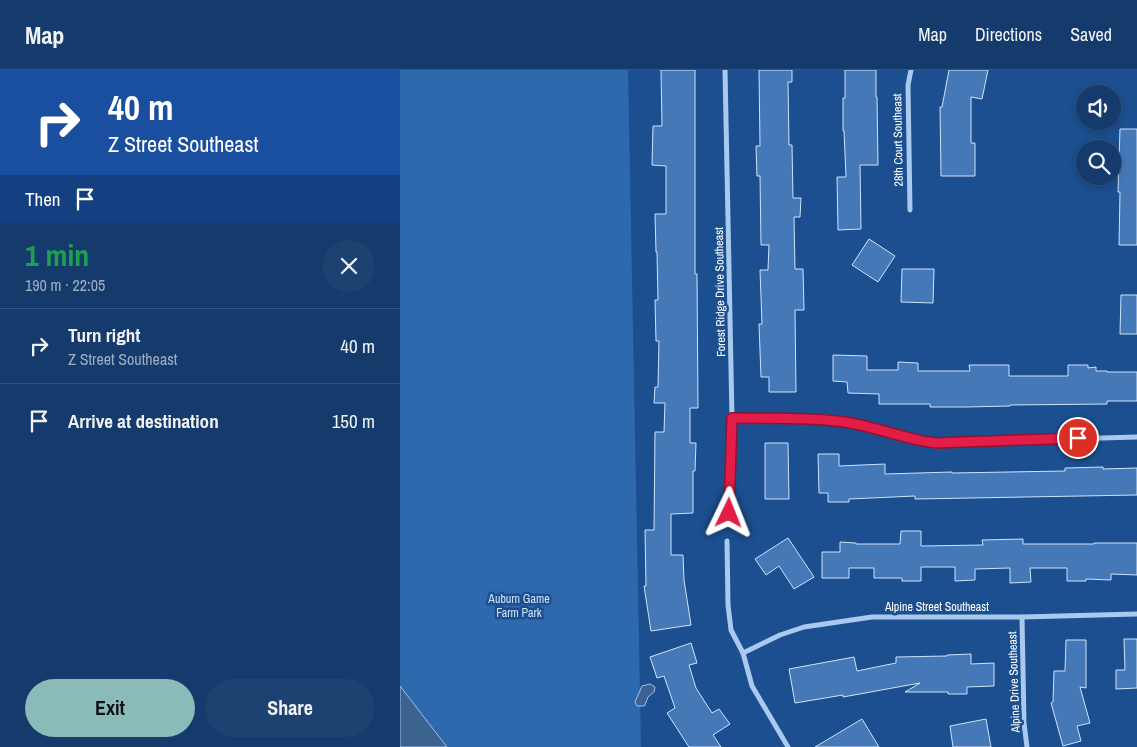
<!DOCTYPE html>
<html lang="en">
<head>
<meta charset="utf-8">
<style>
  body { margin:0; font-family:"Archivo Narrow",sans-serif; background:#1d4271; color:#f1f3f6; height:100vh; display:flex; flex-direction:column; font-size:19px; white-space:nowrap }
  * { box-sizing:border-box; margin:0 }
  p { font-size:16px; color:#9dadc1 }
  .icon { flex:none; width:28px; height:28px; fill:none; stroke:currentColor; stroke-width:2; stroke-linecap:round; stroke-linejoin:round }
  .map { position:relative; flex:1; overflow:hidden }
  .details { display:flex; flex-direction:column; background:#143b6b; width:400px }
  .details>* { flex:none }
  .hud { background:#1a4fa0; color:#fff; overflow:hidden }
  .fabs { position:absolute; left:676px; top:15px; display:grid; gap:10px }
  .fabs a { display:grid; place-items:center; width:45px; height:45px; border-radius:50%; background:#143b6b; box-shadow:0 2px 8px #0003,0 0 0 1px #33557e; font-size:25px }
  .pin { position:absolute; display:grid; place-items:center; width:42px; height:42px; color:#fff; margin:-21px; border:2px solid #fff; border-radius:50%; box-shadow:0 1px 5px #0007 }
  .me { position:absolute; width:55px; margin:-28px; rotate:2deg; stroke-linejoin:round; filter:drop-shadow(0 0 4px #0008) }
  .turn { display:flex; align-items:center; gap:18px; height:105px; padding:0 25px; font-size:22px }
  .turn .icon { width:65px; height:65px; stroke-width:2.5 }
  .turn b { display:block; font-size:35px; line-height:42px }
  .then { display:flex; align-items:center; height:48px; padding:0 25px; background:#0003; gap:10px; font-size:19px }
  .round { display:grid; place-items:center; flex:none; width:52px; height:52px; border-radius:26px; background:#1d4271 }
  .summary { display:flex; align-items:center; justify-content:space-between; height:85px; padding:0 25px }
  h1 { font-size:30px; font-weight:700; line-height:38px; color:#1e9e55 }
  .button { display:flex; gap:10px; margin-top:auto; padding:10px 25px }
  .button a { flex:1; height:58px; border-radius:30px; background:#8bbbb9; color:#111; font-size:20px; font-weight:700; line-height:58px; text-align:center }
  .button a+a { background:#1d4271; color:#f1f3f6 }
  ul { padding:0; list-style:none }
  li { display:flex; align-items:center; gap:15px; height:75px; padding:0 25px; border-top:1px solid #33557e }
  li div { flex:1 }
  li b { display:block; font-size:19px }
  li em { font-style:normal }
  header { display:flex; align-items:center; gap:30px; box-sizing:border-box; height:70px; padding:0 25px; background:#143b6b; border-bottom:1px solid #33557e }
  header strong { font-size:24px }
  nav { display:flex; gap:28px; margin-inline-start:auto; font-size:18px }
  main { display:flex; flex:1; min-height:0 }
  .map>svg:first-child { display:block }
  .park { fill:#2e69ad }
  .water { fill:#3c6290; stroke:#9cc4f0 }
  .building { fill:#4478b7; stroke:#cfe3fa }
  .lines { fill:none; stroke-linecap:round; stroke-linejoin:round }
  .street { stroke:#a9c9ee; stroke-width:5 }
  .route-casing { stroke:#92132f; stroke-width:12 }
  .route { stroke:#e11d48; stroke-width:9 }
  .labels { text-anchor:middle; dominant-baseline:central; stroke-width:5; stroke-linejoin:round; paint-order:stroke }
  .street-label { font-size:12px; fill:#fff; stroke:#1b4f8f }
  .park-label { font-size:12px; fill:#cfe3fa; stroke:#1b4f8f }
</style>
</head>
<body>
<header>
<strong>Map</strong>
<nav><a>Map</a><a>Directions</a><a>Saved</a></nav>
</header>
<main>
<section class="details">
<div class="hud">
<div class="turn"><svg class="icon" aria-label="right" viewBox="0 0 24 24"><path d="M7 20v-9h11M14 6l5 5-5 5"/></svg><div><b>40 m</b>Z Street Southeast</div></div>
<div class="then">Then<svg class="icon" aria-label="arrive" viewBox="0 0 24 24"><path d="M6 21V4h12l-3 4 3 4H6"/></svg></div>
</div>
<div class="summary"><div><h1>1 min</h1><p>190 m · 22:05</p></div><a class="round"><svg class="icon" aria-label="close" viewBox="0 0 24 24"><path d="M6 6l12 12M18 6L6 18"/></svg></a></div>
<ul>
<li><svg class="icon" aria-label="right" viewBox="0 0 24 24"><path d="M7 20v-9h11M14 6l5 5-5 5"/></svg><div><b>Turn right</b><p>Z Street Southeast</p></div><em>40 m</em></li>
<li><svg class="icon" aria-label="arrive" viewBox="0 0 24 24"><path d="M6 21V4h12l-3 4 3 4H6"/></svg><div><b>Arrive at destination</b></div><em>150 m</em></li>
</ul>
<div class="button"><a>Exit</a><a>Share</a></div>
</section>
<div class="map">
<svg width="737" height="677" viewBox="0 0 737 677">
  <rect width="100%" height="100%" fill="#1b4f8f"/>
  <path class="park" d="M0,0h228l13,677h-194l-47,-61z"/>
  <g class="water">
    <path d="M250,614l5,3 -1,5 -6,5 -3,8 -1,1h-7l-2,-4 7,-16z"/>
    <path d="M0,616l47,61h-47z"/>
  </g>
  <g class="building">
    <path d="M261,0h34v204h2l1,134h-8v35h6l-1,28h-2v42l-22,1v41h12l1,25 7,45 -40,6 -7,-45h2l-1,-56h9l1,-98h9l1,-29h-11l1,-16h3l1,-46h-3l-1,-41h3l-1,-48h-1l-1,-38h11v-48l-14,-1 1,-39h9z"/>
    <path d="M359,0h33v12h-4l1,63h3l1,53h8l-1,19h-6l1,52h8l1,41h-9l1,82h-27v-15h-8l-2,-53h3l-2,-54h8l1,-25h-8l-1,-69h-3l-1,-30h4z"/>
    <path d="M445,0h31v27h1l1,68h-18l1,64 -23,1 -1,-53h9l-2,-46h-1v-33h2z"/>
    <path d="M549,0h39l-6,29 -11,-2v46h4v33h-34l-1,-69h2z"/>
    <path d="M720,59h17v116h-18l1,-53h-2z"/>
    <path d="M469,169l26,17 -17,26 -26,-17z"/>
    <path d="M502,199h32l-1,34 -32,-1z"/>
    <path d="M721,225h16v39h-17z"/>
    <path d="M433,285l34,1v14h31v-8l20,1v8h52l-1,-6h40v11h59v-11h20v3l8,-1v4h11v1h30v29h-30v3l-97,1v1l-44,1h-36v-3h-51v-10l-31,-1 -1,-11 -14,-1z"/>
    <path d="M365,373h23l1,56h-24z"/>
    <path d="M418,384h21v12l46,-2v10l67,-2v1l113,-2v-3l38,-1v2l34,-1v27l-222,4v-3l-66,3v3h-21v-9h-9z"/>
    <path d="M501,461h20v15l62,-1 -1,-5 41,-1v5h71v-1h43v32l-26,-1v6l-25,-1v2h-19v-13h-37l1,14 -21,1v-15l-35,1v11l-20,1v-14h-34v14h-19v-3h-28v-10h-25v10h-27v-26h18v-10l16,1v1h44z"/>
    <path d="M388,468l26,39 -20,12 -15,-23 -13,9 -11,-16z"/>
    <path d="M724,569h13v49l-21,1v-19h9z"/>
    <path d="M666,570h20v48l-6,-1 10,36 -13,3 4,15 -18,5 -12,-43 2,-1 1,-31h11z"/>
    <path d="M291,573l6,20 -8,2 7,23 16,25 7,-4 11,15 -17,11 8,12h-32l-22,-34 8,-5 -11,-32 -7,2 -7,-21z"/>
    <path d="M571,584v10l23,-1v23l-27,1v7h-19v-2h-43l15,-9 -77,14v-2l-48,8 -6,-34 65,-12 3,14 39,-8v-6l51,-1v-1z"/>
    <path d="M462,649l17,28h-64z"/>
    <path d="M586,649l5,28h-38l-3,-21z"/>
  </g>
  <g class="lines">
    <g class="street">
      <path d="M325,0l7,348 -3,95"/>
      <path d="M510,140l-2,-125 3,-15"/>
      <path d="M332,348c40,1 79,-1 119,5 21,4 42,11 63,16 7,2 15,3 22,4l201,-6"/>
      <path d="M327,471l1,64 3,25 12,23 9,33 36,61"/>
      <path d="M622,547l2,106 3,24"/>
      <path d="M343,583l37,-18 24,-8 68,-10h150l115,-3"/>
    </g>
  </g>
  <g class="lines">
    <g class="route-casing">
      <path id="route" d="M329,443l3,-95c40,1 80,-1 119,5 21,4 42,11 63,16 7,2 15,3 22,4l142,-5"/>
    </g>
    <use href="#route" class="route"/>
  </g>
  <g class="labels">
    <g class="street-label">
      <text transform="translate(498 70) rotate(-91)">28th Court Southeast</text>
      <text transform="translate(320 222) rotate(-91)">Forest Ridge Drive Southeast</text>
      <text x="537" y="537">Alpine Street Southeast</text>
      <text transform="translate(614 612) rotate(-92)">Alpine Drive Southeast</text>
    </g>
    <g class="park-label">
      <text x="119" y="529">Auburn Game<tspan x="119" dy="14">Farm Park</tspan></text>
    </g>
  </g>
</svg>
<div class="fabs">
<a><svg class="icon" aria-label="sound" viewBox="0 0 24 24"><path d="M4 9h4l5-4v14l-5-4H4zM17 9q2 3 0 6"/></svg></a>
<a><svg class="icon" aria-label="search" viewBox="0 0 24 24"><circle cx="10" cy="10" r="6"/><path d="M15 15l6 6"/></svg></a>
</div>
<div class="pin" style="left:678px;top:368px;background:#d93025"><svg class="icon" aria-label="arrive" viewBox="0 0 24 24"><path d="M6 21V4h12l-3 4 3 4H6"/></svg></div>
<svg class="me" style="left:329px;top:443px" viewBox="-20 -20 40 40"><path d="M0-17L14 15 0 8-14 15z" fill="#e11d48" stroke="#fff" stroke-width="4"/></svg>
</div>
</main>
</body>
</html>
